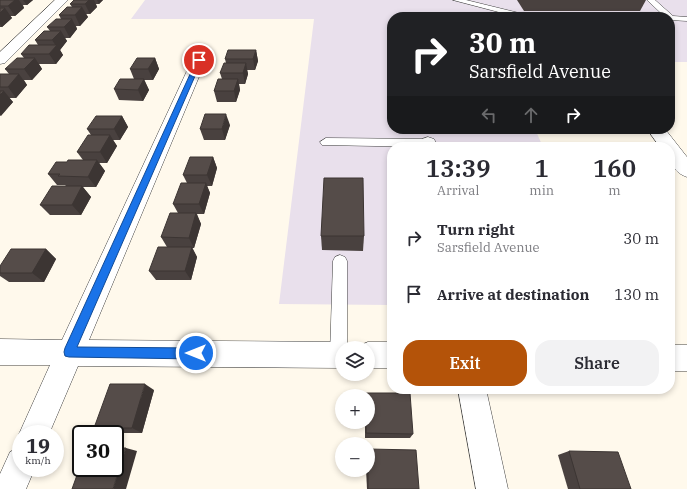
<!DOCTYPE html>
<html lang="en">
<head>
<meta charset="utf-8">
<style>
  body { margin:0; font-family:"IBM Plex Serif",serif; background:#f2f2f3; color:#2b2b33; height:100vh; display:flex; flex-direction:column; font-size:15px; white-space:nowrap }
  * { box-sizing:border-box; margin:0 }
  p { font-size:13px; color:#7c7c81 }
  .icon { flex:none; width:22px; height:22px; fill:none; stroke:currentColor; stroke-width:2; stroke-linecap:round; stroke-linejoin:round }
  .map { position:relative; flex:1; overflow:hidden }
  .sheet { position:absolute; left:387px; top:142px; width:288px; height:252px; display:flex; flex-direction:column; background:#fff; border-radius:16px; box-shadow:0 2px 6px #0003 }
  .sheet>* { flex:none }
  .banner { position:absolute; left:387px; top:12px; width:288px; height:122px; border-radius:16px; box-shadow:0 2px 6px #0003; background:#202124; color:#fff; overflow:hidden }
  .controls { position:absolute; left:335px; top:341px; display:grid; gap:8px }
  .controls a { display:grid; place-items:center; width:40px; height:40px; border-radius:50%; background:#fff; box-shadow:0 2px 6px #0003; font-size:20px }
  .speed { position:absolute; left:12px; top:425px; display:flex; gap:8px; font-size:20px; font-weight:700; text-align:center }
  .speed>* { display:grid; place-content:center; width:52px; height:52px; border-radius:50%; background:#fff; box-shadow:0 2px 6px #0003; line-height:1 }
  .speed small { font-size:10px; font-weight:400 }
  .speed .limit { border:2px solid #111; border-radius:6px; background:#fff; color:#111 }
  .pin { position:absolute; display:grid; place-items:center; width:34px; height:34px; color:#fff; margin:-17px; border:2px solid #fff; border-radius:50%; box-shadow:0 1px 4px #0007 }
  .me { position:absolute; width:44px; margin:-22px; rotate:270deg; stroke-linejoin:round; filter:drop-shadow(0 0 3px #0008) }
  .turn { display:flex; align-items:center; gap:14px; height:84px; padding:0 16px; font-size:18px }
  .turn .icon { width:52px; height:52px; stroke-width:2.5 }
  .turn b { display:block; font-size:28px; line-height:34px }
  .lanes { display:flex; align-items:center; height:38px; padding:0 16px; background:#0003; justify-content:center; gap:20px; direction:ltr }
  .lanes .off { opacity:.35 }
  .eta { display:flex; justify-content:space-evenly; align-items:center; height:68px; text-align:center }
  .eta b { font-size:24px; font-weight:600; line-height:28px }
  .action { display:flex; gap:8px; margin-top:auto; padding:8px 16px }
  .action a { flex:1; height:46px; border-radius:16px; background:#b45309; color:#fff; font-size:16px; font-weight:600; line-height:46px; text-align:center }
  .action a+a { background:#f2f2f3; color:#2b2b33 }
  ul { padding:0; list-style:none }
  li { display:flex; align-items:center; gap:12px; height:56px; padding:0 16px }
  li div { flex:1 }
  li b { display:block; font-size:15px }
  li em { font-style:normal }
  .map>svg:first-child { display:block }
  .industrial { fill:#e9e0ec }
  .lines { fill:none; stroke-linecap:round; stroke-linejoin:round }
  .service-casing { stroke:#3f3f3f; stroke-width:1 }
  .minor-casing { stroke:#3f3f3f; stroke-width:1 }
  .service { fill:#fff; fill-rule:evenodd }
  .minor { fill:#fff; fill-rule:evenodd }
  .wall { fill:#49413f }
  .shaded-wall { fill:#3c3533 }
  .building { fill:#554c49; stroke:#3c3533 }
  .route { fill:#1a73e8; stroke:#114b97 }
</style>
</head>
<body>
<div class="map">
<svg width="687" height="489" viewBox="0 0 687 489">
  <rect width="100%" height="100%" fill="#fff9ec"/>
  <path class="industrial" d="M145,0h542v62h-17v-45h-278v112h143l8,18h-151v158l-113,-1 35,-285h-183z"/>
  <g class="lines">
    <g class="service-casing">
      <g id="service">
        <path d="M453,0h13l53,13 144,2 -16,-15h8l18,16 14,1v4l-17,-1v-3h-152z"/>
        <path d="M326,138l102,1 6,4 -6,4 -106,-2 -2,-3z"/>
        <path d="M340,255l5,2 2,4v87h-5v14l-4,1 -6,-2 -2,-6 3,-94 2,-4z"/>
      </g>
    </g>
    <g class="minor-casing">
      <g id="minor">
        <path d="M55,0h13l-63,63 -5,1v-12z"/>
        <path d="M199,56l5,1 2,3 -117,280 253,2 9,4 1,2h-10v20l-264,-2 -29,68h-28v5l-2,-5 31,-69h-50v-26l62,1 130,-280 2,-3z"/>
        <path d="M647,129h18l22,28v20c-15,-5 -17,-17 -17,-30h-10z"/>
        <path d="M428,137l6,2 4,8h-18l-1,-4 3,-4z"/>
        <path d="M368,342h24v26h-24v-20h-10l1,-2z"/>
        <rect x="670" y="345" width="17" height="26"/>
        <path d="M458,389h28l22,100h-32z"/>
        <path d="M21,447v21h14l-9,21h-26v-15l10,-22z"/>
      </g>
    </g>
    <use href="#service" class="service"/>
    <use href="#minor" class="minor"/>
  </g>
  <g class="wall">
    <path d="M0,0h33l-6,5h-4l1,3 -9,8h-5l2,2 -10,9h-2z"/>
    <path d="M74,0h29l-4,4h-3l1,3 -7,7h-4l2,3 -8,9h-4l1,3 -7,9h-5l2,3 -7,9 3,5 -7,9h-17l3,5 -10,11h-8l3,5 -11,13h-7l4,4 -13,14v-41l9,-1 -4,-5 19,-11 -3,-4 17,-9 -3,-5 15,-9 -3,-4 14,-8 -2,-4 13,-8 -2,-3z"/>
    <path d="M517,0h129l-6,11h-116z"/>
    <path d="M256,50l2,11 -3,9h-8l1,4 -3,10h-6l1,6 -4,12h-19l-3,-11 8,-12 -2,-6 6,-10 -1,-4z"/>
    <path d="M155,58l4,11 -6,11h-9l5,10 -6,11 -24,-1 -5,-11 20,-10 -4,-10z"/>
    <path d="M122,116l6,11 -8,13h-7l4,6 -10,17h-8l6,8 -9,16h-13l8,10 -10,18h-31l-10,-10 26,-19 -1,-1h-8l-9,-11 35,-14 -6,-8 14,-17 -4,-6z"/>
    <path d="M230,125l-5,15h-21l-4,-11z"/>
    <path d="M213,157l4,11 -5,18h-5l3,7 -6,21h-7l4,10 -7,24h-2l5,9 -6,23h-35l-7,-9 18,-24 -6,-10 17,-24 -5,-9 14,-21 -4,-8z"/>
    <path d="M321,236h43l-1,15 -41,-1z"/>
    <path d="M46,249l10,10 -12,23h-35l-9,-6v-10z"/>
    <path d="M154,390l-12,43h-36l-12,-5z"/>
    <path d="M365,393l48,41 -3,4h-45v-16h3v-26h-3z"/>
    <path d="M569,451l62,38h-63l-10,-34z"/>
    <path d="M366,470h2l51,19h-52z"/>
  </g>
  <g class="shaded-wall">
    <path d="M15,0h4l5,8 -9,8 -7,-10z"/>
    <path d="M23,0h10l-6,5z"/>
    <path d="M89,0h5l3,7 -7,7 -5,-10z"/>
    <path d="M97,0h6l-4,4z"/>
    <path d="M82,7l6,10 -8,9 -5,-11z"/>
    <path d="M5,8l7,10 -10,9 -2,-3v-11z"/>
    <path d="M72,19l5,10 -7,9 -6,-11z"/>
    <path d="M61,31l6,10 -7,9 3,5 -7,9 -7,-10 7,-8 -4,-6z"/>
    <path d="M256,50l2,11 -3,9 -2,-11z"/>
    <path d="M35,58l7,11 -10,11 -8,-11z"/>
    <path d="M155,58l4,11 -6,11 -5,-11z"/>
    <path d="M246,63l2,11 -3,10 -2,-11z"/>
    <path d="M19,74l8,11 -11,13 -8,-11z"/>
    <path d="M144,79l5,11 -6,11 -5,-11z"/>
    <path d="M238,79l2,11 -4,12 -2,-11z"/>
    <path d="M4,91l9,11 -12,14 -1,-1v-20z"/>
    <path d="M226,114l4,11 -5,15 -3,-11z"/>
    <path d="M122,116l6,11 -8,13 -6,-11z"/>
    <path d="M110,135l7,11 -10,17 -7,-11z"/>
    <path d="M213,157l4,11 -5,18 -5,-11z"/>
    <path d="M97,160l8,11 -9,16 -8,-10z"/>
    <path d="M206,183l4,10 -6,21 -5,-10z"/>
    <path d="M82,186l9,11 -10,18 -9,-10z"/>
    <path d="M196,213l5,11 -7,24 -5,-10z"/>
    <path d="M192,247l5,10 -6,23 -6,-9z"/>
    <path d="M46,249l10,10 -12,23 -12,-9z"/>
    <path d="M145,384l9,6 -12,43 -10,-5z"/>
    <path d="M126,448l11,3 -11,38h-13z"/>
  </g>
  <g class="building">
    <path d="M0,0h15l-7,6h-8z"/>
    <path d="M74,0h15l-4,4h-15z"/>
    <path d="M67,7h15l-7,8h-16z"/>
    <path d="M0,8h5l-5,5z"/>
    <path d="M56,19h16l-8,8h-17z"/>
    <path d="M44,31h17l-9,9h-17z"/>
    <path d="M29,45h28l-8,9h-28z"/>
    <path d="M228,50h28l-3,9h-28z"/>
    <path d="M17,58h18l-11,11h-19z"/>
    <path d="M137,58h18l-7,11h-18z"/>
    <path d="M224,63h22l-3,10h-23z"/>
    <path d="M0,74h19l-11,13h-8z"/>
    <path d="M120,79h24l-6,11 -24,-1z"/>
    <path d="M218,79h20l-4,12h-20z"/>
    <path d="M0,91h4l-4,4z"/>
    <path d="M205,114h21l-4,15h-22z"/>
    <path d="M96,116h26l-8,13h-27z"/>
    <path d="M88,135h22l-10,17h-23z"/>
    <path d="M190,157h23l-6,18h-24z"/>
    <path d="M68,160h29l-9,17 -30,-1 2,-2h-12l8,-12h11z"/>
    <path d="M324,178h39l1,58h-43z"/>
    <path d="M181,183h25l-7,21h-26z"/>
    <path d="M52,186h30l-10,19h-32z"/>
    <path d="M170,213h26l-7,25 -28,-1z"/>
    <path d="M158,247h34l-7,24h-36z"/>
    <path d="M11,249h35l-14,24h-32v-7z"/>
    <path d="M110,384h35l-13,44h-38z"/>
    <path d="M365,393h45l3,41 -47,-1v-11h2v-26h-3z"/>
    <path d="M115,448h11l-13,41h-41l9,-25v4h34z"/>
    <path d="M368,449l48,1 3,39h-51z"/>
    <path d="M569,451l49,1 13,37h-51z"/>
  </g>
  <path class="route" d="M197,59l5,1 -125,287 119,1 4,1 1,4 -1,4 -4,2 -127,-2 -4,-1 -1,-4 1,-4z"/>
</svg>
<div class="controls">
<a><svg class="icon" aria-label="layers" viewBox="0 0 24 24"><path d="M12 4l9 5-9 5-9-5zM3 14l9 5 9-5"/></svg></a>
<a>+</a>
<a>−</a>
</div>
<div class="speed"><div>19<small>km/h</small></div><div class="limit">30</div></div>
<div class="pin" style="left:199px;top:60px;background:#d93025"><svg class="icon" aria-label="arrive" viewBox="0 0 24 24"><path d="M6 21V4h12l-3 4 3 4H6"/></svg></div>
<svg class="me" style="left:196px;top:353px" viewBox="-20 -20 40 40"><circle r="17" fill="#1a73e8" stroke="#fff" stroke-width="3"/><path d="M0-11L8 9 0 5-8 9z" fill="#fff"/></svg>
<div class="banner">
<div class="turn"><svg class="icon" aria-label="right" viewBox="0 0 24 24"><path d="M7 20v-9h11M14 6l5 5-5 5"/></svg><div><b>30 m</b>Sarsfield Avenue</div></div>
<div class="lanes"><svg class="icon off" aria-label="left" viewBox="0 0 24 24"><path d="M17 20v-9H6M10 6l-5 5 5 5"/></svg><svg class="icon off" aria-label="ahead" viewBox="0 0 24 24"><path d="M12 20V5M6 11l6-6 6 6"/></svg><svg class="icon" aria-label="right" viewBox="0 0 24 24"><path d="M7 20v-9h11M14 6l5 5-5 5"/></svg></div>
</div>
<section class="sheet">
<div class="eta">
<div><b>13:39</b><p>Arrival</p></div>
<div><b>1</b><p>min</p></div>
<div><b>160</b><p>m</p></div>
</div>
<ul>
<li><svg class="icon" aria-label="right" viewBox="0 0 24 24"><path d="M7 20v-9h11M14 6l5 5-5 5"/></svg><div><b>Turn right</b><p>Sarsfield Avenue</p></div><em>30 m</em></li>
<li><svg class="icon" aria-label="arrive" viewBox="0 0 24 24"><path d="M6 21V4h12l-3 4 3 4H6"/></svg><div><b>Arrive at destination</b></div><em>130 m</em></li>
</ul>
<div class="action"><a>Exit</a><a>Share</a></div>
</section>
</div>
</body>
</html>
